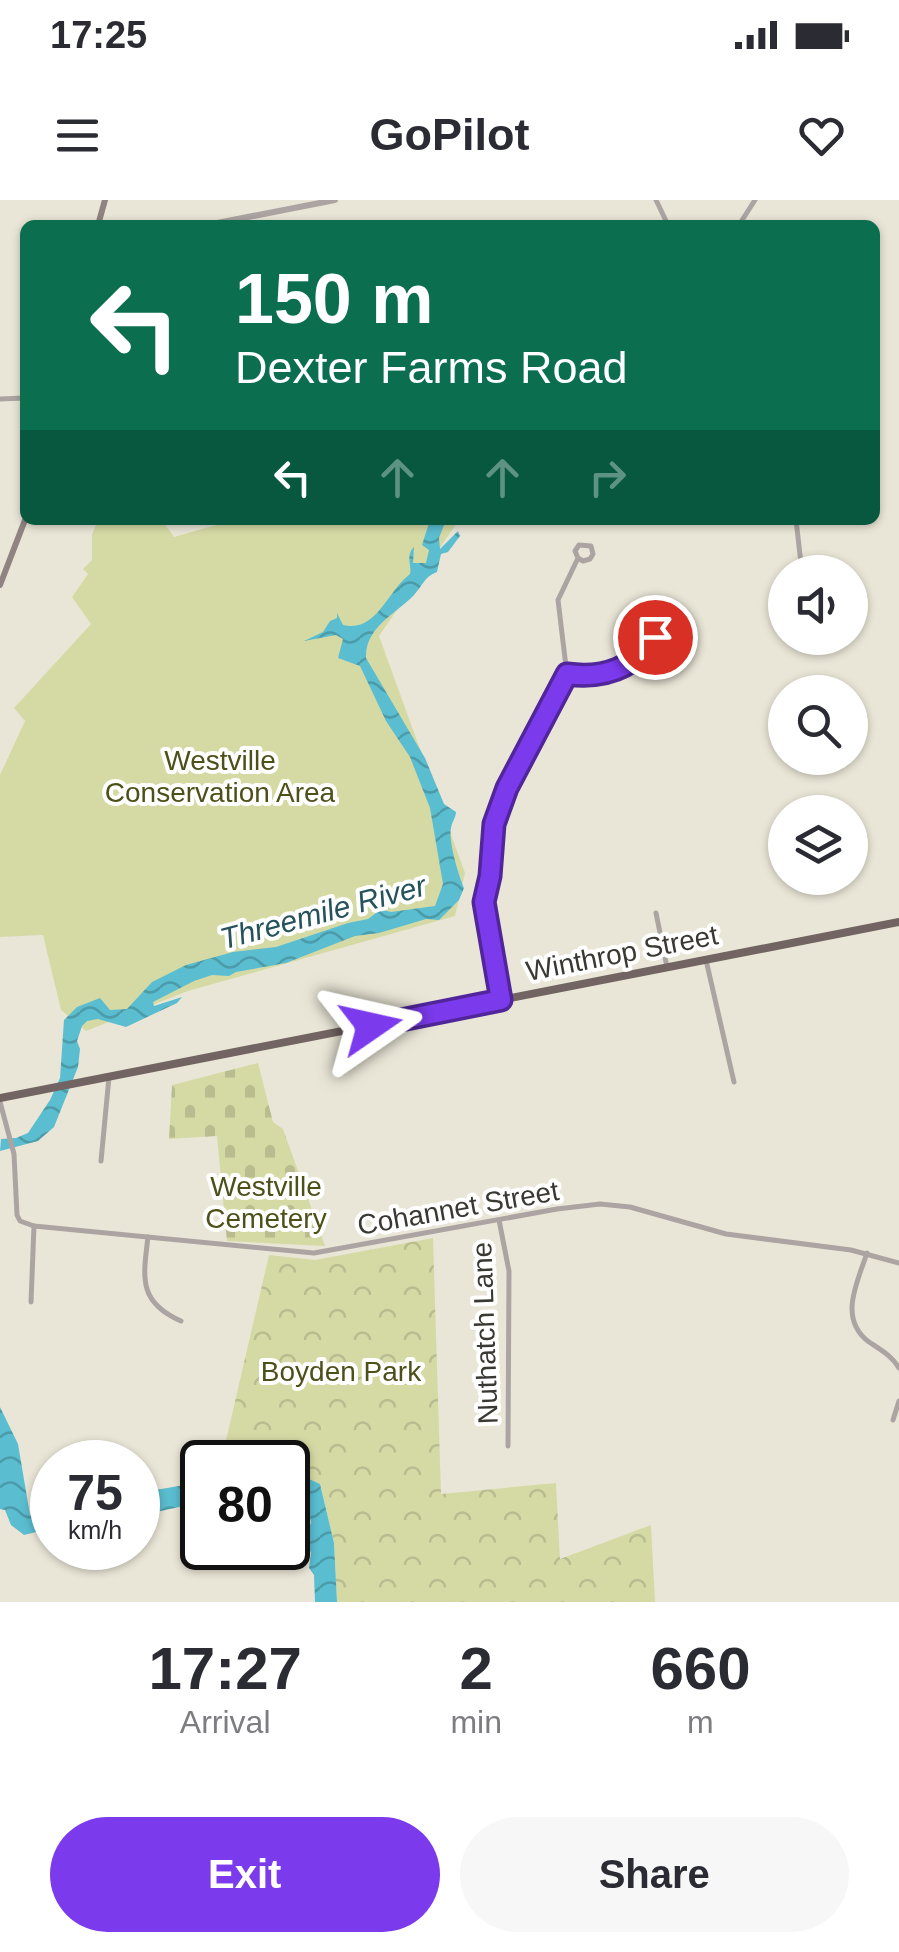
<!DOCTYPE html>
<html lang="en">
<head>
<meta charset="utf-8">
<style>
  body { margin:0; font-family:Arial,sans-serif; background:#f7f7f7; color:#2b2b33; height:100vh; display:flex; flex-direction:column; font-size:38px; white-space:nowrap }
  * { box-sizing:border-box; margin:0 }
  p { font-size:32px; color:#7c7c81 }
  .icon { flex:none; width:55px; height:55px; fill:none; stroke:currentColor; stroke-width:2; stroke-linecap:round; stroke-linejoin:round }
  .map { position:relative; height:1402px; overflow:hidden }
  .side { display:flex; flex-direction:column; background:#fff; flex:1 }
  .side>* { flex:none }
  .top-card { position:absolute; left:20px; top:20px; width:860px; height:305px; border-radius:15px; box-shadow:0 2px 8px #0004; background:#0b6e4f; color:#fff; overflow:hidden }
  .buttons { position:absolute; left:768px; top:355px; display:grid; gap:20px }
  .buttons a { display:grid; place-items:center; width:100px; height:100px; border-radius:50%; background:#fff; box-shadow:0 2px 8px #0004; font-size:50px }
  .speed { position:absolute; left:30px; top:1240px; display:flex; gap:20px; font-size:50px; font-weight:700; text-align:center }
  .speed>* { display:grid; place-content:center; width:130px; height:130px; border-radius:50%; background:#fff; box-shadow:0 2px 8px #0004; line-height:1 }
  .speed small { font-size:25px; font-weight:400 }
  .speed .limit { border:5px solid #111; border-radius:15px; background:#fff; color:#111 }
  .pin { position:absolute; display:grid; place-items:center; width:85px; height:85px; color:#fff; margin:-42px; border:5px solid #fff; border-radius:50%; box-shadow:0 2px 10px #0007 }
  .me { position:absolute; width:110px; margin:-55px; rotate:79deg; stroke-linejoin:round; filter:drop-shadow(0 0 8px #0008) }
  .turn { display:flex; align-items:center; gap:35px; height:210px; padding:0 50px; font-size:45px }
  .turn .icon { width:130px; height:130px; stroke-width:2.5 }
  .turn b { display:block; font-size:70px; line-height:85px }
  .lanes { display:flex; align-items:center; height:95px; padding:0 50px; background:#0003; justify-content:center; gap:50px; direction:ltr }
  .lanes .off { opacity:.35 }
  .eta { display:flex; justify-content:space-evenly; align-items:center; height:170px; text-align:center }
  .eta b { font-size:60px; font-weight:600; line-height:70px }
  .button { display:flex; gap:20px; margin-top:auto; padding:20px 50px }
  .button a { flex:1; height:115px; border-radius:60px; background:#7c3aed; color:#fff; font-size:40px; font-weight:600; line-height:115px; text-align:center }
  .button a+a { background:#f7f7f7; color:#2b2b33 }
  .status { display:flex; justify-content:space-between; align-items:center; height:70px; padding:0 50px; background:#fff; direction:ltr }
  .status svg { height:28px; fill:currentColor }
  header { display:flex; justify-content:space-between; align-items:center; height:130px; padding:0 50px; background:#fff; font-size:45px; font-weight:600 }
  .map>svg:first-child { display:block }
  .green { fill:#d5daa5 }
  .forest { fill:url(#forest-crowns) }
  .cemetery { fill:url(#cemetery-stones) }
  .water { fill:url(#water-waves) }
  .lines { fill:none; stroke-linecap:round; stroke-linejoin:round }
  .minor { stroke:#aca4a3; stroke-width:5 }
  .tertiary { stroke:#aca4a3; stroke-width:6 }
  .secondary { stroke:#908483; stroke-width:6 }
  .trunk { stroke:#726462; stroke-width:8 }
  .route-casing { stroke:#51269a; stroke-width:25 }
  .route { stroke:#7c3aed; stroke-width:18 }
  .labels { text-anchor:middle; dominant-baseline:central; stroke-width:8; stroke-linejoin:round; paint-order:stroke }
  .park-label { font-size:28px; fill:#4e501a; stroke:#fff }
  .street-label { font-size:28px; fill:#393832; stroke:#fff }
  .water-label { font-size:30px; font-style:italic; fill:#26525b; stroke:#fff }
</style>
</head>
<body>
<div class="status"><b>17:25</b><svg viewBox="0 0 49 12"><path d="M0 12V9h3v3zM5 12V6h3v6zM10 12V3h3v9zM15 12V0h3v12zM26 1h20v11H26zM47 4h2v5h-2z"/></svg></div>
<header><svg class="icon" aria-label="menu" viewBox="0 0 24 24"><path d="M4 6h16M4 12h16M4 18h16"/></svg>GoPilot<svg class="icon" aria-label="heart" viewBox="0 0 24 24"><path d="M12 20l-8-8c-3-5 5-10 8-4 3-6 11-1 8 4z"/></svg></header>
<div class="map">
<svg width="899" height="1402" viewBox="0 0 899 1402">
  <defs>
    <pattern id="forest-crowns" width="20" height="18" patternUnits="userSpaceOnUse" patternTransform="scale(2.5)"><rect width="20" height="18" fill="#d5daa5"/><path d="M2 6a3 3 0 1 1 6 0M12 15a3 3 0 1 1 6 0" fill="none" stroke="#b8bc8e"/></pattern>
    <pattern id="cemetery-stones" width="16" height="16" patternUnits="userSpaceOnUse" patternTransform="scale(2.5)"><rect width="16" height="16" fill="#d5daa5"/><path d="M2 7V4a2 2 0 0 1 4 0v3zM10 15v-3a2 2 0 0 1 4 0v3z" fill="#b8bc8e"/></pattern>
    <pattern id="water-waves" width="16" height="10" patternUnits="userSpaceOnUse" patternTransform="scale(2.5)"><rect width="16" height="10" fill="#5abdd0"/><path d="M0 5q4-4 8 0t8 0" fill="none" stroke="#4b9ba9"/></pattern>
  </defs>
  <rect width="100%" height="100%" fill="#eae6d7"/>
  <path class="green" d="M98,320h64l12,17 60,-17h225l-80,116 86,237 -10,43 -267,75 -102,40 -25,-21 -18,-75 -43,2v-162l25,-54 -11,-13 77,-84 -19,-27 16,-23 -5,-5 9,-9v-25z"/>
  <path class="forest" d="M433,1038l8,256 115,-11 4,76 91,-34 4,77h-318l-3,-59 -14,-59 -29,-14 1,-6 -12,-7 -2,5h-57l48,-207 46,5z"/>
  <path class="cemetery" d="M258,863l15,59 10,7 42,117 -98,-5 -10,-105 -48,3 3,-54z"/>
  <g class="water">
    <path d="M430,320h16l-7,18 1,11 18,-18 2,5 -12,16 -7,2 -4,18c-13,5 -14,13 -23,23 -18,19 -49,32 -48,63l59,100 19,46 12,8c0,5 -4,10 -5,16 -3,13 8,48 13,60l-5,12 -20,20 -13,-1 -47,14 -24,3 -69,27 -50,9 -7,4 -17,-1 -18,6 -41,21 1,4 28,-9 -5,6 -51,24 -28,-8 -11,2 -5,5 -5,15 3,8 -2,18 -24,60 -16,14 -38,10 1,-12 15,-1 12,-5 22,-33 10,-22 4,-58 13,-13 23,-9 10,12 17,-1 25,-27 34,-17 47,-13 43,-5 72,-24 20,-4 8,-6 -1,-5 16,4 44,-6 8,-22 -13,-76 -20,-51 -24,-36 -26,-55 -22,-8 5,-19 -7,-4 -32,6 19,-9 7,-11 7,-3v-5l6,12c34,8 44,-34 67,-51 2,-10 -5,-18 4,-27l-1,16h13l3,-13 -7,-5z"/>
    <path d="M0,1207l18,37 12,71 10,1 12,-5v17l-28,7 -13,-10 -6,-15 -5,-1z"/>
    <path d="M284,1254l7,3 1,14 28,13 14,59 3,59h-22l-1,-27 -5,-7 2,-15 -5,-13 5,-18 -2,-8 -12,-16 -9,-5v-31h-10z"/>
    <path d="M202,1282v20l-64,14v-23z"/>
  </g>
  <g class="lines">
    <g class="minor">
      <path d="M656,0l12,25"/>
      <path d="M739,25l16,-25"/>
      <path d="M0,199l25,-1"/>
      <path d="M796,320l6,52"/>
      <path d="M567,475c45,5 56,-10 89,-36l-2,-8 9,-8 7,3 3,8 -3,5 -8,3 -6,-3"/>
      <path d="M656,713l11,54"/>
      <path d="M706,760l28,122"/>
      <path d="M501,800l-17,-92 10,-84 13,-36 60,-113 -9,-75 20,-42 5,3 7,-2 3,-5 -2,-8 -12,-1 -4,6 3,7"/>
      <path d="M0,902l14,52 3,61 3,6 14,5 280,27 243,-44 43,-5 30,3 96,27 125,16 48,13"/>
      <path d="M101,961l8,-84"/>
      <path d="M499,1020l10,51 -1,175"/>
      <path d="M148,1037c-5,41 -10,65 33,84"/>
      <path d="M867,1053c-10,30 -29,66 2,89 12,8 23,14 30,26"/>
      <path d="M31,1102l3,-76"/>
      <path d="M893,1220l6,-19"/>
    </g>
    <path class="tertiary" d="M207,25l128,-25"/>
    <g class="secondary">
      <path d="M98,25l7,-25"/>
      <path d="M0,385l25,-65"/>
    </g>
    <path class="trunk" d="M0,898l899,-176"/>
  </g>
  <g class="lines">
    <g class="route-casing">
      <path id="route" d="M371,826l130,-26 -17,-98 6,-26 4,-52 13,-36 60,-114c38,5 67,-6 88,-37"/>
    </g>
    <use href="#route" class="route"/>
  </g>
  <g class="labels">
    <g class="park-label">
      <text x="220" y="560">Westville<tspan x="220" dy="32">Conservation Area</tspan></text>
      <text x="266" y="986">Westville<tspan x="266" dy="32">Cemetery</tspan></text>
      <text x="341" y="1171">Boyden Park</text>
    </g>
    <g class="street-label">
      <text transform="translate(622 753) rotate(-11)">Winthrop Street</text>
      <text transform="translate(458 1008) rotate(-10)">Cohannet Street</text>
      <text transform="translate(485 1133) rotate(-92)">Nuthatch Lane</text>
    </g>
    <g class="water-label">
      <text transform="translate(323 712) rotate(-15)">Threemile River</text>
    </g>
  </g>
</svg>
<div class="buttons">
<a><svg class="icon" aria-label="sound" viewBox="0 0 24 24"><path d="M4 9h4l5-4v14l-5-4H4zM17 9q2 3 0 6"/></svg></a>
<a><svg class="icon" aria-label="search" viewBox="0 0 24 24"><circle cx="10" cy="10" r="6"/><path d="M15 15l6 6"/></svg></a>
<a><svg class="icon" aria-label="layers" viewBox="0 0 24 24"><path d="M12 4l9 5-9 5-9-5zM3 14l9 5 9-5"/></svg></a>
</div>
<div class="speed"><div>75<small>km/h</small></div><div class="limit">80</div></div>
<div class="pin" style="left:655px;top:437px;background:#d93025"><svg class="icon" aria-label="arrive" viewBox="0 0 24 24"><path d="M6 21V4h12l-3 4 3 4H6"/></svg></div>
<svg class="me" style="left:371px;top:826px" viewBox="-20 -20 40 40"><path d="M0-17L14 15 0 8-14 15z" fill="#7c3aed" stroke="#fff" stroke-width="4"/></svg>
<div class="top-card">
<div class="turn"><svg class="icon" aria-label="left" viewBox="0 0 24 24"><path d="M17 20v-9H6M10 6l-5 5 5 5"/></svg><div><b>150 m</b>Dexter Farms Road</div></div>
<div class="lanes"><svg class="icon" aria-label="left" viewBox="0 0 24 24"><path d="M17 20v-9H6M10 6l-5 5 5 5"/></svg><svg class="icon off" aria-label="ahead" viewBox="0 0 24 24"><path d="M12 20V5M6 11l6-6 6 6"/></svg><svg class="icon off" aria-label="ahead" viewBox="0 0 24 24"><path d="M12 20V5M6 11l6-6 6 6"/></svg><svg class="icon off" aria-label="right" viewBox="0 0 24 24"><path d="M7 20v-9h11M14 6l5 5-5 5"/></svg></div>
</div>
</div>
<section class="side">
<div class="eta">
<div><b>17:27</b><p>Arrival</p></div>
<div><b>2</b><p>min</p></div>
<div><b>660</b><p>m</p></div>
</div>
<div class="button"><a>Exit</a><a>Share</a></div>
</section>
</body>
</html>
